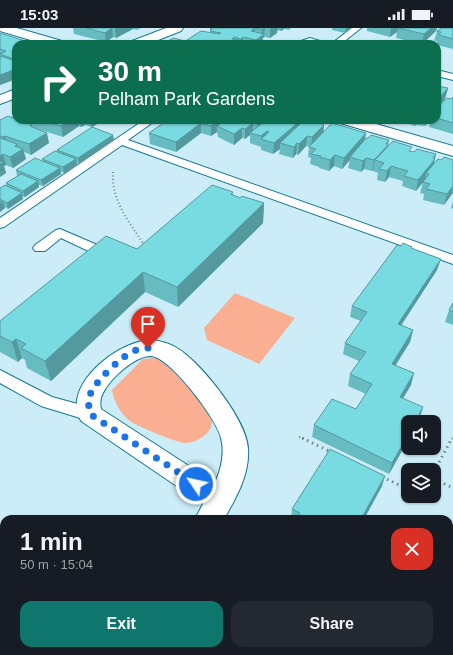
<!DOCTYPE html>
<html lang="en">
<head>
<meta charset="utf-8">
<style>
  body { margin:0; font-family:Arial,sans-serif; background:#242831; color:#f1f3f6; height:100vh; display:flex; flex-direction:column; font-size:15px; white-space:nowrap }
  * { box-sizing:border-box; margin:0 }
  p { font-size:13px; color:#9ea1a6 }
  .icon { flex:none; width:22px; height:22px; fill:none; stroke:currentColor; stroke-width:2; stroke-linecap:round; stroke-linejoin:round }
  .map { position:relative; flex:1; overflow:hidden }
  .details { position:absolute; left:0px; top:487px; width:453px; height:140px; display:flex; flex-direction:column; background:#171b24; border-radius:12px 12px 0 0; box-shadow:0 1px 3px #0004 }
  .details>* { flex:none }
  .guide { position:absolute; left:12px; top:12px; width:429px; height:84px; border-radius:12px; box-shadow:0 1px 3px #0004; background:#0b6e4f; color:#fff; overflow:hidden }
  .tools { position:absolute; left:401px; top:387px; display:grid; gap:8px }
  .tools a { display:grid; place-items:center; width:40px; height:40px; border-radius:8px; background:#171b24; box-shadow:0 1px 3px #0004; font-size:20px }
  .pin { position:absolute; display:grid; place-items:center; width:34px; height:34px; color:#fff; margin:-41px -17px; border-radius:50% 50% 50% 0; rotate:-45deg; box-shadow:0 0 4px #0007 }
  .pin .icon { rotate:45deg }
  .me { position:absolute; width:44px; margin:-22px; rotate:304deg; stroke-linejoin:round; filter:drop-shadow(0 0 3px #0008) }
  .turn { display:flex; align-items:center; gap:14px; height:84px; padding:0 20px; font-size:18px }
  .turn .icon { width:52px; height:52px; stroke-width:2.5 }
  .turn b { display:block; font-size:28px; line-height:34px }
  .round { display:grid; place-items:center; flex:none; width:42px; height:42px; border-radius:12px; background:#242831 }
  .headline { display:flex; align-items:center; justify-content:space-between; height:68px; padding:0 20px }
  h1 { font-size:24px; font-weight:600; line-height:30px }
  .action { display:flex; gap:8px; margin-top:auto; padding:8px 20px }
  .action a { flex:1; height:46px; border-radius:12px; background:#0f766e; color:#fff; font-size:16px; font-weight:600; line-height:46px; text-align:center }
  .action a+a { background:#242831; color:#f1f3f6 }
  .status { display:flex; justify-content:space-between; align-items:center; height:28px; padding:0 20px; background:#171b24; direction:ltr }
  .status svg { height:11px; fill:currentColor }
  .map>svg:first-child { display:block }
  .green { fill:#faae92 }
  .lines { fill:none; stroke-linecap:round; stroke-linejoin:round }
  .lane-casing { stroke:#127892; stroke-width:2 }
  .street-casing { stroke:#127892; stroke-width:2 }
  .secondary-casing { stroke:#127892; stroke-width:2 }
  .path-far2 { stroke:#6d858d; stroke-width:2; stroke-dasharray:1 2.5; stroke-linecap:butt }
  .path-far1 { stroke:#6d858d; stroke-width:2.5; stroke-dasharray:1 3; stroke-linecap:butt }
  .path { stroke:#6d858d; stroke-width:3; stroke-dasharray:1.5 4; stroke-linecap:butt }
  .lane { fill:#fff; fill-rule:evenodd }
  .street { fill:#fff; fill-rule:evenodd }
  .secondary { fill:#fff; fill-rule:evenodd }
  .wall { fill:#67bcc2 }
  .shaded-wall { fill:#54999e }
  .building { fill:#78dbe1; stroke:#54999e }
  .route { stroke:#1a73e8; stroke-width:7; stroke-dasharray:0 12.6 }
</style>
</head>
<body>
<div class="status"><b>15:03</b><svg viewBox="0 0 49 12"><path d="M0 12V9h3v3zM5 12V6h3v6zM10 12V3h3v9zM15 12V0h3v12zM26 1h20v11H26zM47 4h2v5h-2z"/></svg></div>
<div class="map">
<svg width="453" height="627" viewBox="0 0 453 627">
  <rect width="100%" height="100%" fill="#ccedf8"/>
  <g class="green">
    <path d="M235,265l60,25 -36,46 -52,-24 -3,-12z"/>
    <path d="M155,330c26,12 41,39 57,62 0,6 -2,11 -7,15 -6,5 -13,8 -20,8 -10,-1 -46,-16 -55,-22 -9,-7 -16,-19 -18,-31l31,-31z"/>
  </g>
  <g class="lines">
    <g class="lane-casing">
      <g id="lane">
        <path d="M352,0h9l-20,16h-10z"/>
        <path d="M310,10l13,4 1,2h-27l1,-2z"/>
        <path d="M437,42l16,4v6l-16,-4z"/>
        <path d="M144,92h12l-28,20 325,115v9l-331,-119 -118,82 -4,1v-10z"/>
        <path d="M60,201l49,21 2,3 -2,3 -5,1 -5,-1 -38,-18 -16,13h-10l-2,-3 2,-3 21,-15z"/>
        <path d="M0,342l52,27 44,12 2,5 -2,5 -6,2 -49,-15 -41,-23z"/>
      </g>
    </g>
    <g class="street-casing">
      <g id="street">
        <path d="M0,0h17l45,13 1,3h-19l-44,-13z"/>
        <path d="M337,92h25l91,26v10l-113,-33z"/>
        <path d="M154,312c9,2 18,4 26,10 23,16 66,69 68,98 2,26 -12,50 -24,71h-29l8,-15 -122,-83c-3,-7 -5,-14 -4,-21 4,-29 49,-62 77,-60zM151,328c19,1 66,63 70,82 4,15 0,31 -6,45l-114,-74c-1,-5 -1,-11 2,-16 7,-14 31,-37 48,-37z"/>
        <path d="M97,623h33l-2,4h-33z"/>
      </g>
    </g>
    <g class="secondary-casing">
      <g id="secondary">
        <path d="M166,0h17l-2,3 -33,13h-17l1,-3z"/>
        <path d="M16,61v9l-16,6v-9z"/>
      </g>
    </g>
    <path class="path-far2" d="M113,144c-2,29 17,51 32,74"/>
    <g class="path-far1">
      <path d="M299,409l5,2"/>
      <path d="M452,411l1,-2"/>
    </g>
    <g class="path">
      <path d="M302,410l29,14"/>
      <path d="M434,444l18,-34"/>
      <path d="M382,449l26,12"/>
      <path d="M434,451l19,9"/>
      <path d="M449,508l4,-9"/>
      <path d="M394,627l2,-4"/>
    </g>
    <use href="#lane" class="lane"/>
    <use href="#street" class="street"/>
    <use href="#secondary" class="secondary"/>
  </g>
  <g class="wall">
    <path d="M73,0h68l-4,2 -4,-1 -17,9 -3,-1 -7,5 -32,-8z"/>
    <path d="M211,0h80l-2,2 -5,-1 -3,2 -4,-1v3l-7,5 -6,-1 -1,1v6h-102l26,-2v-2l23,-7v-4z"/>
    <path d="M332,0h19l-6,5 -13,-3z"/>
    <path d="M367,0h70l-1,3 -14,13 -26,-6 1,-6 -7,5 -23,-6z"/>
    <path d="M453,0v21l-16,-4v-4h-3l3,-10z"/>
    <path d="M0,5l16,11v35l-16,6z"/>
    <path d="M437,58l11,2 -3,11 -6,7v1l12,-8 2,-2v37l-24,-7 2,-7 -6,6 -9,-1 -1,1 -16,-5v-1h38z"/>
    <path d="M0,92l23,1v-1h81l-12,7 -7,-2 -4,2 -2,-1 -16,11 -25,-8 11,14 -18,12 -7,-3 2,7 -13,9 -7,-3 -2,1 2,7 -6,4z"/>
    <path d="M168,92l155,4 1,8 42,1 -1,6 23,8 26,5 22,2 -2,10 7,-4h12v34h-1l-8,11 -21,-5 1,-6 -4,-1 3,-11 2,-3 -9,12 -14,-5 1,-5 -14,-4 -4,5 -8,-2 1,-7 -5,-2v-1l-1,1 -8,-2 -3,3 -13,-4 2,-8 -8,9 -8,-3 -5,5 -10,-3v-1l-9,-3 1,-6 -3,-1 1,-10 -3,-1 -8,9 -2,-1 -3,4 -14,-4 1,-5 -7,5 -12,-4v-3l-11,-4v-8l-5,4 -3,-1 -8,7 -16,-8 -1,-5 -6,4 -10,-3 -25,19 -26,-8 -1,-11z"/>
    <path d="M114,112l-35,24 -2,-1v2l-13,8 -3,-1v2l-18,12 -4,-1v2l-14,10 -3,-1 1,3 -15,10 -3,-2v1l-5,4v-24l7,-1 -1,-4 12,-7h-1l-1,-6 27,-9 -1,-2 15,-8v-1z"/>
    <path d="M233,164v3l7,3 24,5 -1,20 -85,84 -33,-15 -94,89 -24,-13 -2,-8 -3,-2 -4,4 -18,-10v-31l137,-72z"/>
    <path d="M453,173v8l-2,-1z"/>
    <path d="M401,218l11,1v2l25,21 -36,55 12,5 -3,12 -14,23 15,20 -8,13 17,20 -2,4h-10v18l-19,34 -77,-37 2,-12 42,-16 10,-15 -18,-8 2,-12 9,-13 -16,-7 2,-11 16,-22 -11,-4 2,-11z"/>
    <path d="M453,275v22l-8,-3 4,-12z"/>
    <path d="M382,458l-18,33h-73l1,-10z"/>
    <path d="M453,538v79l-4,-2v-67z"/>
  </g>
  <g class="shaded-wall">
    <path d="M112,0l1,9 -7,5 -1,-9z"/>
    <path d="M116,0h17v1l-17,9 -1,-9z"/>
    <path d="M255,0v10l-4,-7z"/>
    <path d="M265,0l-1,9 -1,1v6h-7v-4l5,-4 1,-6z"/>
    <path d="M271,0h7l-1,5 -7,5v-9z"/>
    <path d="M281,0h3v1l-3,2z"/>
    <path d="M346,0h5l-6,5z"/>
    <path d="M391,0h10h-3l-1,4 -7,5z"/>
    <path d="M431,0h6l-1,3 -14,13 2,-10z"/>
    <path d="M234,9v7l5,-4v4h-7v-5z"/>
    <path d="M243,9v7h-3l1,-5z"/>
    <path d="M16,41v10l-16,6v-10z"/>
    <path d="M448,60l-3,11 -6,7 -2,7v-13z"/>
    <path d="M71,92h7l1,6 -16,11 -2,-11z"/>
    <path d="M80,92h4l1,5 -4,2z"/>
    <path d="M90,92h14l-12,7z"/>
    <path d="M219,92h8l-10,6v6l-6,4v-10z"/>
    <path d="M263,92h10l-16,14 1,-10z"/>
    <path d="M301,92h5l-26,23v6l-7,5 1,-11z"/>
    <path d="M416,92h1l-1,5 -1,1z"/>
    <path d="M427,92h4l-6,6z"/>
    <path d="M324,93l-1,5 1,-1 -1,10 -12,13 1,-11z"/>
    <path d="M201,95v10l-25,19v-10z"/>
    <path d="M253,95v10h-3v2l-5,4v-10z"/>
    <path d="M242,100v10l-8,7v-11z"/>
    <path d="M267,103l-1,10 -5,-2v8v-11z"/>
    <path d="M47,105l2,10 -18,12 -2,-11z"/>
    <path d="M366,105l-2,10 -14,14v3l-8,9 2,-11z"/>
    <path d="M113,107l1,5 -35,24 -1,-6z"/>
    <path d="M5,108l3,10 -2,2 -3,-11z"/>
    <path d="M307,108l-1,10 -8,9 1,-11z"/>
    <path d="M389,112l-2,11 -12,9 -2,10 -1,1 2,-11z"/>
    <path d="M297,115l-1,11 -3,4 1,-11z"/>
    <path d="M17,116l2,8 4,-3 3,10 -13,9 -3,-11 5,-11z"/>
    <path d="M3,126l3,11 -2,1 2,7 -6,4v-12l1,-1 -1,-4v-4z"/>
    <path d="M436,126l-4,16 -6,3 -1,7 -9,11 2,-11z"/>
    <path d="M335,127l-1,11 -5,5 1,-11z"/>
    <path d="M366,130l-2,11 -3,3 2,-11z"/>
    <path d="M76,131l1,6 -13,8 -1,-6z"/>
    <path d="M391,138l-2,11 -4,5 2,-11z"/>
    <path d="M60,140l1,6 -18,12 -2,-6z"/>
    <path d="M38,153l1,6 -14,10 -2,-6z"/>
    <path d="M453,158l-1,8 -8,11 3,-11z"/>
    <path d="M22,165l1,6 -15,10 -1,-6z"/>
    <path d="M3,174l2,6 -5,4v-8z"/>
    <path d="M264,175l-1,20 -85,84 -1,-20z"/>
    <path d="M441,231l-4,11 -42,65 3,-11z"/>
    <path d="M143,244l2,20 -94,89 -6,-20z"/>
    <path d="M413,302l-3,12 -21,33 3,-11z"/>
    <path d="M16,311l6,19 -4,4 -6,-20z"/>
    <path d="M414,345l-3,12 -14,23 3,-11z"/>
    <path d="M423,379l-3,11 -2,4h-3z"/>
    <path d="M408,407v5l-19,34 3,-11z"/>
    <path d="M385,448l-3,10 -18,33h-3z"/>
  </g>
  <g class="building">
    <path d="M86,0h26l-7,5z"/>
    <path d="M211,0h54l-3,2 -7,-2 -4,3 13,3 -8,6 -13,-3 -2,2 -7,-2 -2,2 7,1 -5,4h-31l-16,-4 14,-9 18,3 2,-1 -11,-2 2,-2h-2z"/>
    <path d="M398,0h33l-7,6z"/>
    <path d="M441,0h12v11l-14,-4 2,-3 -4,-1z"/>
    <path d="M0,5l35,11h-19v16l-16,-6 6,-3 -6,-2z"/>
    <path d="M174,10l21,6h-34z"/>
    <path d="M0,28l16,5v8l-16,6z"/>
    <path d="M437,58l11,2 -11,12z"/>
    <path d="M453,69v26l-16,-5v-9l10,-11 4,1z"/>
    <path d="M8,88l8,3v1h3l13,5 -2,1 17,7 -18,11 -24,-8 -2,1 -3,-1v-16z"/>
    <path d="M41,92h30l-10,6z"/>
    <path d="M168,92h51l-8,6 -10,-3 -25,19 -27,-9z"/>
    <path d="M225,92h38l-5,4 -5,-1 -8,6 -3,-1 -8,6 -17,-8z"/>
    <path d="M266,92h35l-27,23 -13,-4 8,-7 -2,-1 -6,5 -11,-3z"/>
    <path d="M304,92h15l5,1 -2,3 2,1 -12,12 -5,-1 -8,8 -2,-1 -3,4 -14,-4z"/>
    <path d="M332,95l34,10 -22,25 -9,-3 -5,5 -10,-3 1,-1 -10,-2 5,-5 -7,-2z"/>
    <path d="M92,99l21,8 -35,23 -21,-8z"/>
    <path d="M371,107l18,5 -3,4 2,1 -14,15 -8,-2 -3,3 -13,-4 16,-19h2z"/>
    <path d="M0,110l17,6 -2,2 8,3 -13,8 -7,-3 -3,2z"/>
    <path d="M393,113l19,6 -3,4 5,1 3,-3 19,5 -3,4 2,1 -17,21 -14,-4 4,-5 -17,-5 -4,5 -8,-2 5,-6 -9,-3z"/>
    <path d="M55,123l21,8 -13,8 -21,-8z"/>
    <path d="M444,129l9,3v26l-6,8 -21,-5 4,-5 -7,-2 6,-8 -3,-1 12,-14 3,1z"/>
    <path d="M35,130l25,10 -19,12 -25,-10z"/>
    <path d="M0,133l3,1 -3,3z"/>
    <path d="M21,146l17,7 -15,10 -17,-8z"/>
    <path d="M5,157l17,8 -15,10 -7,-4v-11z"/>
    <path d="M212,157l21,7 -2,2 9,4 2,-2 22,7 -87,84 -34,-15 -98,89 -24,-13 5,-4 -10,-5 -4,3 -12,-6v-15l106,-85 31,13z"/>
    <path d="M0,173l3,1 -3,2z"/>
    <path d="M403,215l9,4 -1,1 30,11 -43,65 15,6 -21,34 22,9 -14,24 23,10 -8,15h-7v13l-16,28 -78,-38 18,-26 24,10 16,-25 -22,-10 16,-22 -21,-9 22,-31 -15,-6 45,-61 4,1z"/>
    <path d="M453,275v9l-4,-2z"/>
    <path d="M330,421l55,27 -24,43h-64l3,-6 -8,-4z"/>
    <path d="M0,532l4,3v88h27l3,2 -2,2h-32z"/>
    <path d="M453,540v65l-4,-2v-53z"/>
    <path d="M238,623h78l7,4h-88z"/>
  </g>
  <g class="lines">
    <path class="route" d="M148,320c-6,1 -12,1 -18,5 -12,7 -38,31 -41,45 -1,5 0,10 1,16l106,70"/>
  </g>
</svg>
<div class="tools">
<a><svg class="icon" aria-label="sound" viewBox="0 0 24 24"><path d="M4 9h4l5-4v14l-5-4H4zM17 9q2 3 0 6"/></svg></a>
<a><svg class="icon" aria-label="layers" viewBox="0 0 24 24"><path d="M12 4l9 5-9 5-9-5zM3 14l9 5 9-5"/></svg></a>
</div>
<div class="pin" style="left:148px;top:320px;background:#d93025"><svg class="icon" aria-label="arrive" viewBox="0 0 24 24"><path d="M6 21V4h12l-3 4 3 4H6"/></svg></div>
<svg class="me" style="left:196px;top:456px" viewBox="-20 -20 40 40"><circle r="17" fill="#1a73e8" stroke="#fff" stroke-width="3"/><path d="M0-11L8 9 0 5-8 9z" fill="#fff"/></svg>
<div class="guide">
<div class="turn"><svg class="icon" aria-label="right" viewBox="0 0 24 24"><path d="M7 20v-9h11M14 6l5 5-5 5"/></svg><div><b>30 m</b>Pelham Park Gardens</div></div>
</div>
<section class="details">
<div class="headline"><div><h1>1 min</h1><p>50 m · 15:04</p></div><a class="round" style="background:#d93025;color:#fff"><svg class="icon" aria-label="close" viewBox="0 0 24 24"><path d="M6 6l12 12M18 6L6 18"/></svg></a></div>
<div class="action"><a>Exit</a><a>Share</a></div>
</section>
</div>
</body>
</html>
